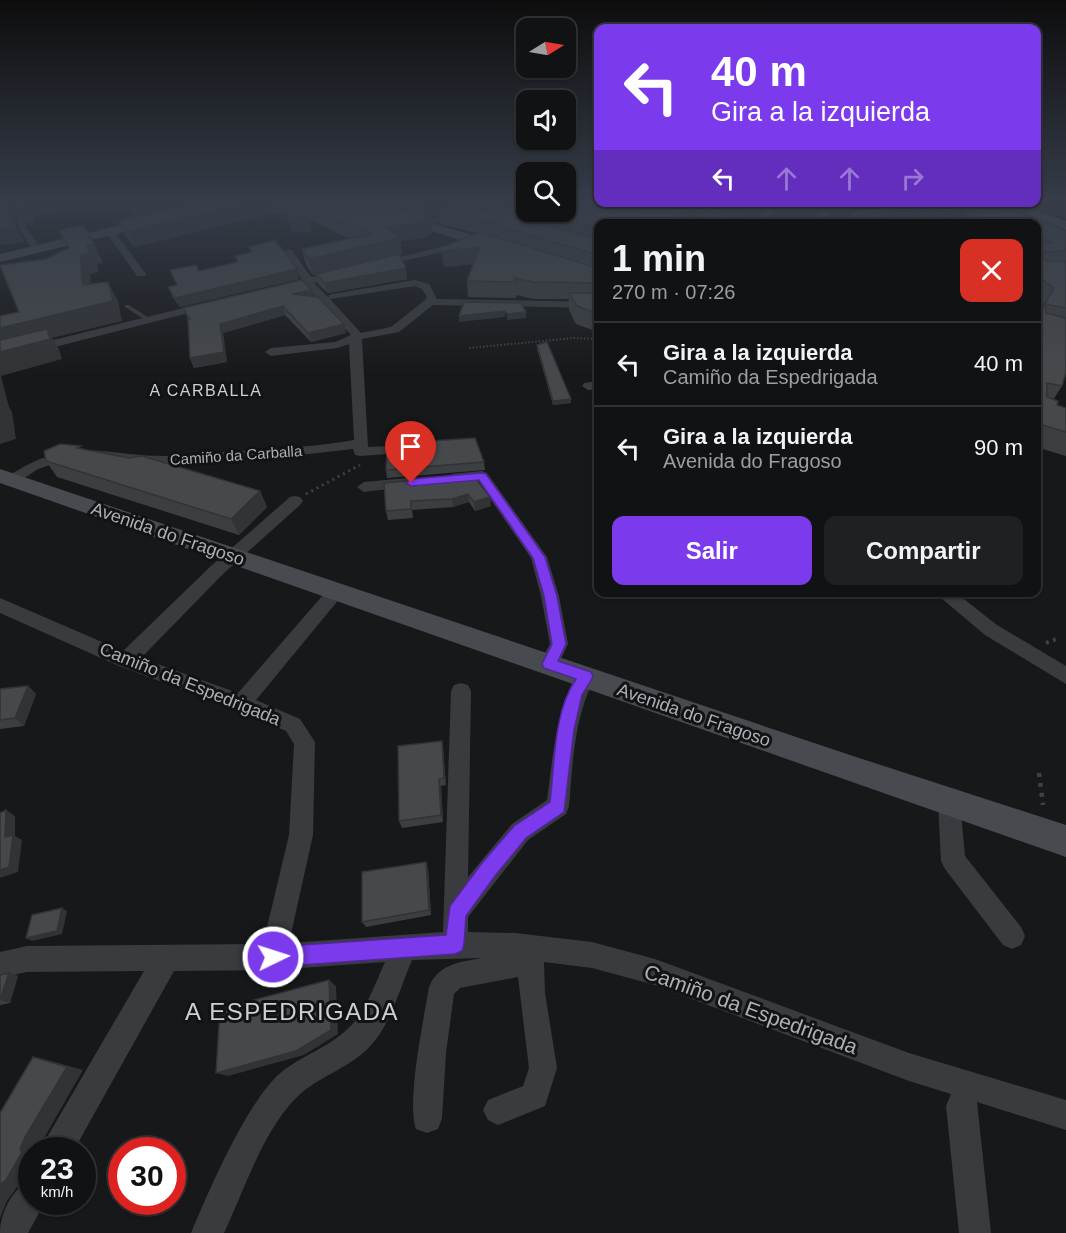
<!DOCTYPE html>
<html lang="es">
<head>
<meta charset="utf-8">
<style>
  body { margin:0; font-family:Helvetica,sans-serif; background:#1e2021; color:#f1f3f6; height:100vh; display:flex; flex-direction:column; font-size:22px; white-space:nowrap }
  * { box-sizing:border-box; margin:0 }
  p { font-size:20px; color:#9c9ea0 }
  .icon { flex:none; width:33px; height:33px; fill:none; stroke:currentColor; stroke-width:2; stroke-linecap:round; stroke-linejoin:round }
  .map { position:relative; flex:1; overflow:hidden }
  .panel { position:absolute; left:594px; top:219px; width:447px; height:378px; display:flex; flex-direction:column; background:#111213; border-radius:12px; box-shadow:0 2px 4px #0004,0 0 0 2px #303233 }
  .panel>* { flex:none }
  .hud { position:absolute; left:594px; top:24px; width:447px; height:183px; border-radius:12px; box-shadow:0 2px 4px #0004,0 0 0 2px #303233; background:#7c3aed; color:#fff; overflow:hidden }
  .needle { width:39px; rotate:79deg }
  .buttons { position:absolute; left:516px; top:18px; display:grid; gap:12px }
  .buttons a { display:grid; place-items:center; width:60px; height:60px; border-radius:12px; background:#111213; box-shadow:0 2px 4px #0004,0 0 0 2px #303233; font-size:30px }
  .speed { position:absolute; left:18px; top:1137px; display:flex; gap:12px; font-size:30px; font-weight:700; text-align:center }
  .speed>* { display:grid; place-content:center; width:78px; height:78px; border-radius:50%; background:#111213; box-shadow:0 2px 4px #0004,0 0 0 2px #303233; line-height:1 }
  .speed small { font-size:15px; font-weight:400 }
  .speed .limit { border:9px solid #d22; background:#fff; color:#111 }
  .pin { position:absolute; display:grid; place-items:center; width:51px; height:51px; color:#fff; margin:-62px -26px; border-radius:50% 50% 50% 0; rotate:-45deg; box-shadow:0 0 6px #0007 }
  .pin .icon { rotate:45deg }
  .me { position:absolute; width:66px; margin:-33px; rotate:86deg; stroke-linejoin:round; filter:drop-shadow(0 0 4px #0008) }
  .turn { display:flex; align-items:center; gap:21px; height:126px; padding:0 18px; font-size:27px }
  .turn .icon { width:78px; height:78px; stroke-width:2.5 }
  .turn b { display:block; font-size:42px; line-height:51px }
  .lanes { display:flex; align-items:center; height:57px; padding:0 18px; background:#0003; justify-content:center; gap:30px; direction:ltr }
  .lanes .off { opacity:.35 }
  .round { display:grid; place-items:center; flex:none; width:63px; height:63px; border-radius:12px; background:#1e2021 }
  .summary { display:flex; align-items:center; justify-content:space-between; height:102px; padding:0 18px }
  h1 { font-size:36px; font-weight:700; line-height:45px }
  .primary-button { display:flex; gap:12px; margin-top:auto; padding:12px 18px }
  .primary-button a { flex:1; height:69px; border-radius:12px; background:#7c3aed; color:#fff; font-size:24px; font-weight:700; line-height:69px; text-align:center }
  .primary-button a+a { background:#1e2021; color:#f1f3f6 }
  ul { padding:0; list-style:none }
  li { display:flex; align-items:center; gap:18px; height:84px; padding:0 18px; border-top:2px solid #303233 }
  li div { flex:1 }
  li b { display:block; font-size:22px }
  li em { font-style:normal }
  .map>svg:first-child { display:block }
  .green { fill:#242c24 }
  .lines { fill:none; stroke-linecap:round; stroke-linejoin:round }
  .path-far3 { stroke:#3f4245; stroke-width:2; stroke-dasharray:1.5 2; stroke-linecap:butt }
  .path-far2 { stroke:#3f4245; stroke-width:3; stroke-dasharray:2 4; stroke-linecap:butt }
  .path-far1 { stroke:#3f4245; stroke-width:4; stroke-dasharray:3 4.5; stroke-linecap:butt }
  .path { stroke:#3f4245; stroke-width:4.5; stroke-dasharray:4 6; stroke-linecap:butt }
  .lane { fill:#393b3e; fill-rule:evenodd }
  .street { fill:#393b3e; fill-rule:evenodd }
  .secondary { fill:#474a4e; fill-rule:evenodd }
  .primary { fill:#55585c; fill-rule:evenodd }
  .wall { fill:#3c3f41 }
  .shaded-wall { fill:#313335 }
  .building { fill:#46494c; stroke:#313335; stroke-width:1.5 }
  .route { fill:#7c3aed; stroke:#51269a; stroke-width:1.5 }
  .labels { text-anchor:middle; dominant-baseline:central; stroke-width:6; stroke-linejoin:round; paint-order:stroke }
  .far-street-label { font-size:15px; fill:#aab2b8; stroke:#121314 }
  .far-neighbourhood-label { font-size:16px; letter-spacing:1.5px; fill:#cbd0d4; stroke:#121314 }
  .street-label { font-size:18px; fill:#aab2b8; stroke:#121314 }
  .near-street-label { font-size:21px; fill:#aab2b8; stroke:#121314 }
  .near-neighbourhood-label { font-size:24px; letter-spacing:1.5px; fill:#cbd0d4; stroke:#121314 }
</style>
</head>
<body>
<div class="map">
<svg width="1066" height="1233" viewBox="0 0 1066 1233">
  <rect width="100%" height="100%" fill="#171819"/>
  <g class="green">
    <path d="M1057,201l9,3v15l-47,-16z"/>
    <path d="M631,203h131l-29,21 -13,-1z"/>
  </g>
  <g class="lines">
    <g class="path-far3">
      <path d="M1055,201l11,4"/>
      <path d="M1047,203l9,-2"/>
      <path d="M879,224l13,-12h44l30,10"/>
      <path d="M469,348l105,-10 24,1"/>
    </g>
    <path class="path-far2" d="M306,494l54,-29"/>
    <path class="path-far1" d="M1046,643l13,-5"/>
    <path class="path" d="M1039,773l4,32"/>
    <path class="lane" d="M125,305h4l23,15 -5,1 -22,-14z"/>
    <g class="street">
      <path d="M38,201h10l-23,16 1,10 12,17 -5,3 -3,-1 -12,-19 -1,-11z"/>
      <path d="M473,201h11l-57,26 -7,-2z"/>
      <path d="M617,202h16l77,22h-16z"/>
      <path d="M676,202h13l48,21 -11,1z"/>
      <path d="M776,202h10l-26,22h-10z"/>
      <path d="M831,202h10l-23,22h-10z"/>
      <path d="M944,202h13l54,22h-13z"/>
      <path d="M107,230h6l33,44 -1,2h-8l-31,-44z"/>
      <path d="M465,241l5,3 -2,2 -91,21 -5,-3z"/>
      <path d="M289,249l3,1 19,27 32,-6v4l-29,8 15,15v-3l4,-1 82,-14 14,4 8,15 161,3v6l-165,-3 -34,27 -37,7 6,108 44,-2 7,4 -2,3 -57,4 -5,-1 -2,-6 -53,6 -126,9 -104,-6 -32,11 -21,14h-10l-2,-3 2,-3c68,-44 92,-20 163,-21 24,-1 46,-4 69,-5 39,-3 77,-4 115,-11l-5,-96 -12,4 -66,8 -6,-4 6,-4 64,-6 16,-7 -46,-50 -28,5v-4l25,-7 -18,-27zM415,286l7,3 5,8 -2,3 -34,27 -30,6 -31,-34z"/>
      <path d="M208,302l5,3 -1,2 -212,54v-8z"/>
      <path d="M598,381v8l-10,1 -6,-4 2,-3z"/>
      <path d="M482,471l5,2 60,84 12,39 9,48 -12,25 -7,3 -7,-3 -3,-5 11,-20 -9,-48 -10,-38 -53,-77 -26,3 -7,-5 7,-5z"/>
      <path d="M407,478l5,2 2,3 -2,3 -48,6 -7,-5 7,-5z"/>
      <path d="M295,496l5,1 3,4 -3,4 -77,69 -82,84 97,35 92,-106 6,-1 6,1 3,5 -89,108 44,19 15,23 -2,93 -24,108 154,-11 8,-241 3,-6 7,-2 7,2 3,6 -3,186 44,-53 35,-24c6,-45 9,-88 31,-129l7,-2 7,2 3,6c-21,41 -22,84 -26,129l-3,8 -38,26 -60,77v15l47,1 77,9 63,17 254,94 157,47v30l-89,-28 14,131h-32l-13,-127 5,-12 -42,-13 -254,-96 -63,-17 -48,-6 1,31 12,75 -12,38 -47,19 -10,-5 -5,-10 5,-10 35,-14 6,-18 -11,-91 -58,11 -6,6 -8,59 -4,65 -4,11 -11,4 -11,-4c-10,-27 8,-111 13,-142 9,-23 31,-25 53,-29l-70,2c-13,30 -23,72 -49,93 -21,18 -49,26 -68,46 -34,36 -50,90 -71,134h-33c18,-43 52,-121 83,-154 19,-20 48,-28 69,-46 21,-16 31,-47 42,-71l-112,8 -99,1 -100,179h-32l4,-11 98,-168 -117,1 -27,6v-26l27,-6 236,-2 26,-109 5,-91 -8,-13 -51,-22 -116,-43 -119,-53v-15l123,53 88,-85 79,-69z"/>
      <path d="M934,592h21l42,33 69,41v18l-81,-49z"/>
      <path d="M949,791l8,3 3,8 5,54 56,71 4,9 -4,9 -9,4 -9,-4 -58,-76 -4,-8 -3,-59 3,-8z"/>
      <path d="M32,1179v23h13l-17,31h-28c0,-20 13,-46 32,-54z"/>
    </g>
    <g class="secondary">
      <path d="M339,201h18l146,43 2,3 -2,3h-10l-152,-47z"/>
      <path d="M154,217l6,4 -2,3 -158,38v-8z"/>
      <path d="M0,469l853,287 213,69v32l-1066,-374z"/>
    </g>
    <path class="primary" d="M995,202h20l51,19v9z"/>
  </g>
  <g class="wall">
    <path d="M123,201h345l-5,2 8,2v-4h55v11h40v-11h32v1h58l30,8 -88,14v108l-22,-8 -7,-14v-11h-35l-18,-4v3l-48,-1 -1,-16 7,-17 -30,3 -3,-19 35,-15 -36,-9 -1,-10 -9,4 2,15 -10,5 -22,3 2,13h-3l7,14 1,11 -79,14 -10,-9 -2,-9h-3l-7,-10 -4,-16 48,-10 -40,-19 1,11 -19,2 -5,-17 -12,-3 -141,34 -8,-11 -7,-15 14,-4z"/>
    <path d="M866,202h95l2,1 -3,8 -71,-1 -12,10z"/>
    <path d="M964,202h27l-1,4 76,24v142l-4,14 -9,14 4,5 9,3v48l-30,-9v-130l8,-12 -8,-5v-76h-74l5,-12 12,-3z"/>
    <path d="M249,247l48,22 2,10 -119,28 -8,-11 -4,-9 8,-2 23,-14 38,-9 -2,-6 16,-4z"/>
    <path d="M314,297l32,36 -35,9 -26,-27 -62,18 4,29 -33,6 -4,-10 -2,-38 -5,-12z"/>
    <path d="M537,345l34,54v4l-18,2 -16,-56z"/>
    <path d="M426,447l58,15 1,8 -98,8 -1,-8z"/>
    <path d="M84,450l176,41 7,16 -28,28 -182,-58 -11,-16z"/>
    <path d="M473,475l18,31 -16,5 -6,-9 -16,5 -41,3 1,8 -25,2 -2,-9z"/>
    <path d="M28,686l8,8 -12,32 -24,3v-40z"/>
    <path d="M442,741l1,7 3,37 -5,1 2,36 -41,6 -3,-7z"/>
    <path d="M426,862l2,6 3,47 -65,12 -4,-5z"/>
    <path d="M9,973l9,3 -8,27 -10,2v-30z"/>
  </g>
  <g class="shaded-wall">
    <path d="M7,201h105l-76,14 -6,13 -8,-15 1,-3 -8,6 1,11 9,15 -25,3v-16l8,-16z"/>
    <path d="M148,201h69l-83,19 -6,-15z"/>
    <path d="M259,201h13l3,12 -141,34 -6,-16z"/>
    <path d="M433,201h35l-22,10 -7,-2v5l-13,6 -1,-15z"/>
    <path d="M891,202l-2,8 -12,10 -22,4h-8l2,-7z"/>
    <path d="M306,205l4,15 1,11 -19,2 -4,-15z"/>
    <path d="M686,210l-2,14h-21z"/>
    <path d="M430,218l2,15 -10,5 -22,3 2,13 -89,21 -4,-16 77,-32z"/>
    <path d="M94,244l9,19 -6,1 2,8 -9,2 3,30 -10,-19 -3,-30 7,-9z"/>
    <path d="M480,247l1,16 -37,4 -2,-16z"/>
    <path d="M406,268l1,11 -79,14 -3,-10z"/>
    <path d="M297,269l2,10 -119,28 -5,-9z"/>
    <path d="M108,282l10,19 4,20 -70,17 7,11 3,10 -61,17 8,31 3,5 4,27 -16,5v-116z"/>
    <path d="M312,290l2,9 -22,-5z"/>
    <path d="M283,306l2,9 -62,18 4,29 -33,6 -4,-10 30,-34z"/>
    <path d="M505,311v6l-46,5v-6z"/>
    <path d="M526,312v6l-19,2v-6z"/>
    <path d="M344,324l2,9 -35,9 -3,-9z"/>
    <path d="M571,399v4l-18,2v-4z"/>
    <path d="M260,491l7,16 -28,28 -8,-16z"/>
    <path d="M468,494l1,8 -16,5 -1,-8z"/>
    <path d="M490,497l1,9 -16,5 -1,-9z"/>
    <path d="M28,686l8,8 -12,32 -9,-8z"/>
    <path d="M442,741l1,7 3,37 -2,-7z"/>
    <path d="M439,779l2,7 2,36 -2,-7z"/>
    <path d="M6,810l9,6v20l7,4 -4,32 -18,6v-8l5,-33z"/>
    <path d="M426,862l2,6 3,47 -2,-5z"/>
    <path d="M62,908l5,3 -5,23 -30,7 -6,-3z"/>
    <path d="M9,973l9,3 -8,27 -10,-3z"/>
    <path d="M329,980l7,6 2,48 -34,21 -76,21 -12,-3z"/>
    <path d="M33,1057l18,4 32,9 -39,68 -4,11 1,1h-9v21l-5,8 -10,8 -10,14 -7,17v-33l20,-36z"/>
  </g>
  <g class="building">
    <path d="M0,201h7l1,12 8,14 -16,2z"/>
    <path d="M23,201h5l-6,12 -3,-10z"/>
    <path d="M126,201h22l-20,4z"/>
    <path d="M202,201h57l-131,30 -9,-10z"/>
    <path d="M281,201h91l58,17 -10,5 -34,4 13,11 -90,21 -7,-10 69,-15 -65,-29 1,11 -19,2 -5,-16z"/>
    <path d="M412,201h21l-8,4z"/>
    <path d="M494,201h32v9z"/>
    <path d="M566,201h21l35,10 19,-2 -3,-4 -9,-3h27l30,8 -23,14h-65v5l-65,-17h33z"/>
    <path d="M457,202l141,37v16l-102,-30 3,-1 -60,-15z"/>
    <path d="M867,202h24l-11,10 -31,5z"/>
    <path d="M910,202h51l2,1z"/>
    <path d="M992,205l13,5 10,1 51,19v21l-22,1 -1,7 3,2h20v47l-21,-4 9,-16 -18,-13v-32h18l-18,-7v-12h-36l-33,-12z"/>
    <path d="M747,219l18,5h-24z"/>
    <path d="M83,225l11,19 -7,2 3,7 -10,2 3,30 25,-3 5,19 -113,27v-12l19,-4 -19,-47 46,-6 23,-11 -10,-18z"/>
    <path d="M479,232l119,36v15l-64,-1 -20,-4 2,4 -49,-1 13,-34 -38,4 -1,-3z"/>
    <path d="M275,240l22,29 -122,29 -7,-11 9,-2 -7,-15 26,-5 3,6 39,-9 -3,-6 18,-4 -4,-5z"/>
    <path d="M399,254l7,14 -81,15 -9,-9z"/>
    <path d="M302,280l10,10 -20,4 26,3 26,27 -36,9 -25,-27 -63,18 4,28 -34,6 -2,-39h2l-7,-11z"/>
    <path d="M569,293h29v21l-21,-8z"/>
    <path d="M464,302l57,1 5,9 -19,2 -2,-3 -46,5z"/>
    <path d="M1045,304l1,9 20,5v54l-4,14 -15,-3v14l11,4 -1,4 9,3v24l-30,-9v-106h2z"/>
    <path d="M47,329l3,10 -50,13v-12z"/>
    <path d="M547,342l24,57 -18,2 -16,-56z"/>
    <path d="M475,438l9,24 -98,8 1,-21 39,-2 4,-6z"/>
    <path d="M60,444l21,2 -4,2 52,10 13,-2 118,35 -29,28 -185,-58 -2,-10z"/>
    <path d="M473,475l17,22 -16,5 -6,-8 -16,5 -41,2v8l-25,2 -2,-28z"/>
    <path d="M28,686l-13,32 -15,2v-31z"/>
    <path d="M442,741l2,37 -5,1 2,36 -42,6 -1,-75z"/>
    <path d="M6,810l-1,27 8,-2 -4,32 -9,3v-57z"/>
    <path d="M426,862l3,48 -67,12v-50z"/>
    <path d="M62,908l-5,23 -31,7 6,-23z"/>
    <path d="M9,973l-9,27v-25z"/>
    <path d="M329,980l2,50 -35,21 -80,22 4,-64z"/>
    <path d="M33,1057l34,10 -42,70 -5,12 2,3 -16,28 -6,5v-72z"/>
  </g>
  <linearGradient id="sky" x2="0" y2="1"><stop stop-color="#0d0d0e"/><stop offset="0.54" stop-color="#363d49"/><stop offset="1" stop-color="#363d49" stop-opacity="0"/></linearGradient>
  <rect width="1066" height="374" fill="url(#sky)"/>
  <path class="route" d="M482,473l4,1 59,83 12,39 9,48 -8,17 33,11 2,5 -11,18 -8,35 -10,82 -38,26 -31,38 -29,40 -2,28 -2,7 -7,3 -182,13 -7,-3 -3,-7 3,-7 7,-3 173,-12 4,-29 32,-43 32,-37 36,-24c5,-39 3,-89 26,-123l-32,-11 -2,-4 10,-20 -8,-48 -11,-38 -54,-78 -68,6 -5,-3 5,-4z"/>
  <g class="labels">
    <g class="far-street-label">
      <text transform="translate(236 455) rotate(-4)">Camiño da Carballa</text>
    </g>
    <g class="far-neighbourhood-label">
      <text x="206" y="390">A CARBALLA</text>
    </g>
    <g class="street-label">
      <text transform="translate(168 534) rotate(19)">Avenida do Fragoso</text>
      <text transform="translate(190 684) rotate(22)">Camiño da Espedrigada</text>
      <text transform="translate(694 715) rotate(19)">Avenida do Fragoso</text>
    </g>
    <g class="near-street-label">
      <text transform="translate(751 1009) rotate(20)">Camiño da Espedrigada</text>
    </g>
    <g class="near-neighbourhood-label">
      <text x="292" y="1011">A ESPEDRIGADA</text>
    </g>
  </g>
</svg>
<div class="buttons">
<a><svg class="needle" viewBox="-14 -14 28 28"><path d="M0-13l5 13h-10z" fill="#e53935"/><path d="M0 13l5-13h-10z" fill="#9c9ea0"/></svg></a>
<a><svg class="icon" aria-label="sound" viewBox="0 0 24 24"><path d="M4 9h4l5-4v14l-5-4H4zM17 9q2 3 0 6"/></svg></a>
<a><svg class="icon" aria-label="search" viewBox="0 0 24 24"><circle cx="10" cy="10" r="6"/><path d="M15 15l6 6"/></svg></a>
</div>
<div class="speed"><div>23<small>km/h</small></div><div class="limit">30</div></div>
<div class="pin" style="left:411px;top:483px;background:#d93025"><svg class="icon" aria-label="arrive" viewBox="0 0 24 24"><path d="M6 21V4h12l-3 4 3 4H6"/></svg></div>
<svg class="me" style="left:273px;top:957px" viewBox="-20 -20 40 40"><circle r="17" fill="#7c3aed" stroke="#fff" stroke-width="3"/><path d="M0-11L8 9 0 5-8 9z" fill="#fff"/></svg>
<div class="hud">
<div class="turn"><svg class="icon" aria-label="left" viewBox="0 0 24 24"><path d="M17 20v-9H6M10 6l-5 5 5 5"/></svg><div><b>40 m</b>Gira a la izquierda</div></div>
<div class="lanes"><svg class="icon" aria-label="left" viewBox="0 0 24 24"><path d="M17 20v-9H6M10 6l-5 5 5 5"/></svg><svg class="icon off" aria-label="ahead" viewBox="0 0 24 24"><path d="M12 20V5M6 11l6-6 6 6"/></svg><svg class="icon off" aria-label="ahead" viewBox="0 0 24 24"><path d="M12 20V5M6 11l6-6 6 6"/></svg><svg class="icon off" aria-label="right" viewBox="0 0 24 24"><path d="M7 20v-9h11M14 6l5 5-5 5"/></svg></div>
</div>
<section class="panel">
<div class="summary"><div><h1>1 min</h1><p>270 m · 07:26</p></div><a class="round" style="background:#d93025;color:#fff"><svg class="icon" aria-label="close" viewBox="0 0 24 24"><path d="M6 6l12 12M18 6L6 18"/></svg></a></div>
<ul>
<li><svg class="icon" aria-label="left" viewBox="0 0 24 24"><path d="M17 20v-9H6M10 6l-5 5 5 5"/></svg><div><b>Gira a la izquierda</b><p>Camiño da Espedrigada</p></div><em>40 m</em></li>
<li><svg class="icon" aria-label="left" viewBox="0 0 24 24"><path d="M17 20v-9H6M10 6l-5 5 5 5"/></svg><div><b>Gira a la izquierda</b><p>Avenida do Fragoso</p></div><em>90 m</em></li>
</ul>
<div class="primary-button"><a>Salir</a><a>Compartir</a></div>
</section>
</div>
</body>
</html>
